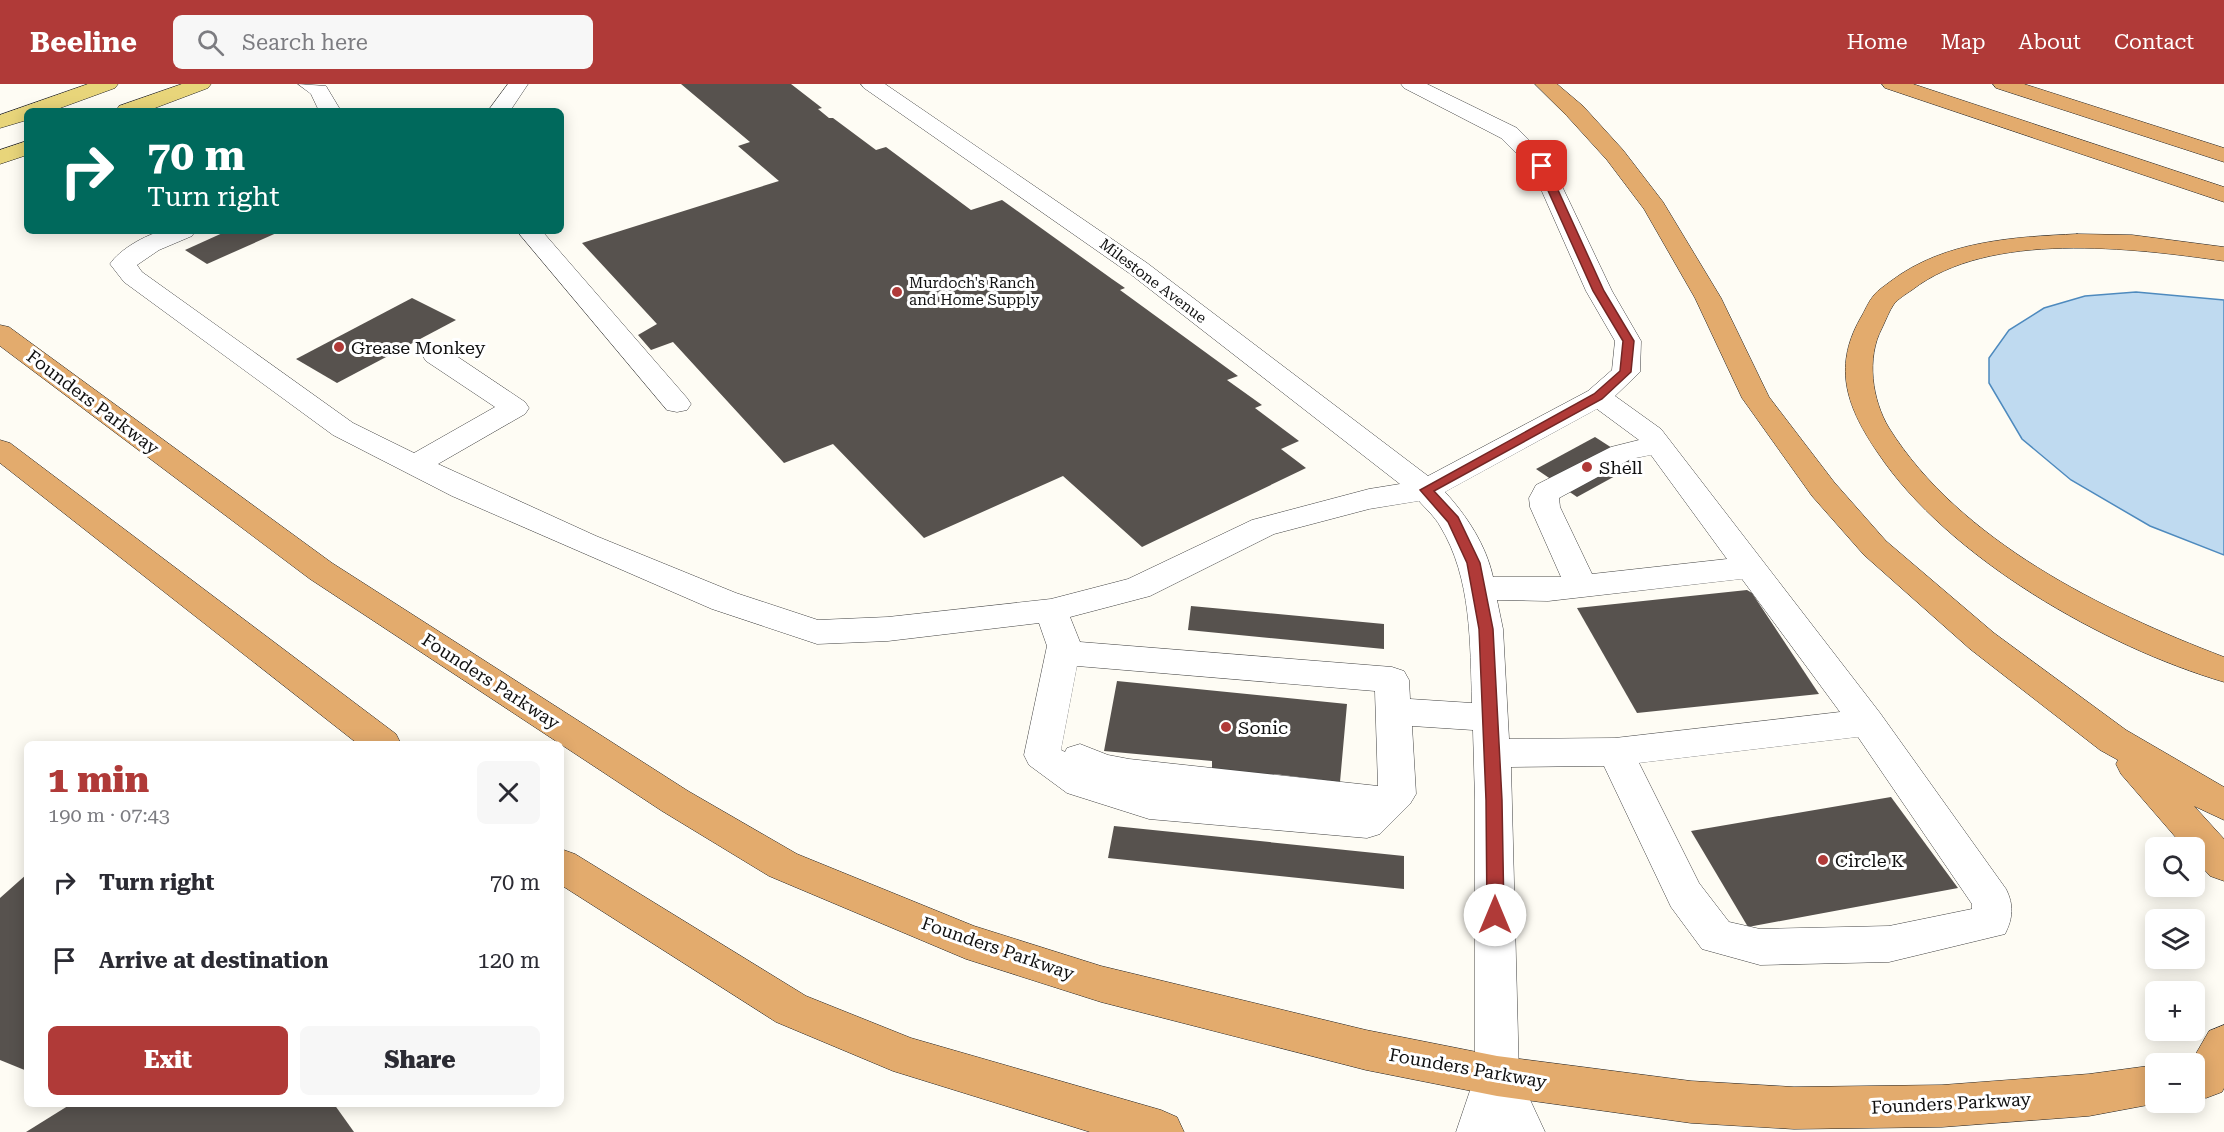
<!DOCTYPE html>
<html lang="en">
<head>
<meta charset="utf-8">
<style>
  body { margin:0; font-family:"Roboto Serif",serif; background:#f7f7f7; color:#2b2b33; height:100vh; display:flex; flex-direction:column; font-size:22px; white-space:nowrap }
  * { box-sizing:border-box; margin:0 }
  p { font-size:20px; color:#7c7c81 }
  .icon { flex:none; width:33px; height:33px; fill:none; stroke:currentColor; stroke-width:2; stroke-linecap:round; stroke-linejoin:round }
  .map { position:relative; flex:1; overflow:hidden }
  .details { position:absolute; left:24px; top:657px; width:540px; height:366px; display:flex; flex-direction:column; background:#fff; border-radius:9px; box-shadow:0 3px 15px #0003 }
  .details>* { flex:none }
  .banner { position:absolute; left:24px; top:24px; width:540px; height:126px; border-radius:9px; box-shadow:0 3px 15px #0003; background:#00695c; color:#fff; overflow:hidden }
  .fabs { position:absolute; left:2145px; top:753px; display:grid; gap:12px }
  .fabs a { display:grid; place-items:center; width:60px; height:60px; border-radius:9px; background:#fff; box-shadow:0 3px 15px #0003; font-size:30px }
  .pin { position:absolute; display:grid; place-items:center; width:51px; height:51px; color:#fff; margin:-26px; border-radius:12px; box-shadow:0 3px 9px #0006 }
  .me { position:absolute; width:66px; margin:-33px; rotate:0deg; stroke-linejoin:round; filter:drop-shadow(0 0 4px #0008) }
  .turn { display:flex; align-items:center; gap:21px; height:126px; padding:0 24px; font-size:27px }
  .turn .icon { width:78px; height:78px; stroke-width:2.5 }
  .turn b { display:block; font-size:42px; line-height:51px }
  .round { display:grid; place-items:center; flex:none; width:63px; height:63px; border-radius:9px; background:#f7f7f7 }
  .headline { display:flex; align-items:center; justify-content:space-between; height:102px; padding:0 24px }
  h1 { font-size:36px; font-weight:800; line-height:45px; color:#b03a38 }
  .action { display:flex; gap:12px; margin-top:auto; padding:12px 24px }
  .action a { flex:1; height:69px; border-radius:9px; background:#b03a38; color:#fff; font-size:24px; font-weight:800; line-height:69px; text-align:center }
  .action a+a { background:#f7f7f7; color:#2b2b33 }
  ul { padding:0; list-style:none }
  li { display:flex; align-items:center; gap:18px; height:78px; padding:0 24px }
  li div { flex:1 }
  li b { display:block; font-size:22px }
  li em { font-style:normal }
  header { display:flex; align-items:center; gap:36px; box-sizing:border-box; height:84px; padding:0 30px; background:#b03a38; color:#fff }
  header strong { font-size:28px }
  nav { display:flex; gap:33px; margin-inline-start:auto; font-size:21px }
  .search { width:420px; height:54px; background:#f7f7f7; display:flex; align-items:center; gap:15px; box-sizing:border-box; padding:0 21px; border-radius:9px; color:#7c7c81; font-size:22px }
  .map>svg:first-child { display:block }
  .water { fill:#bfdaf0; stroke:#4e8abe; stroke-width:1.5 }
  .building { fill:#57524e }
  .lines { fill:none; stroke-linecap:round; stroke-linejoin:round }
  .minor-casing { stroke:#434343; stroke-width:1 }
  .major-casing { stroke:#212121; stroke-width:1 }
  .highway-casing { stroke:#212121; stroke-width:1 }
  .minor { fill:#fff; fill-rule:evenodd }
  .major { fill:#e8d57a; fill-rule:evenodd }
  .highway { fill:#e3ab6d; fill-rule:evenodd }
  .route { fill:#b03a38; stroke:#722624; stroke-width:1.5 }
  .poi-dot { fill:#b03a38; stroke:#fff; stroke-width:2 }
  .labels { text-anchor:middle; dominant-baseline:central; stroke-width:6; stroke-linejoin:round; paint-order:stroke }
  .far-street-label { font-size:15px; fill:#101010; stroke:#fff }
  .far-poi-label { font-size:15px; fill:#101010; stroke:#fff; text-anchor:start }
  .poi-label { font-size:18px; fill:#101010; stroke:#fff; text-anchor:start }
  .street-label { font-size:18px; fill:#101010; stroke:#fff }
</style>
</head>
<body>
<header>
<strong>Beeline</strong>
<div class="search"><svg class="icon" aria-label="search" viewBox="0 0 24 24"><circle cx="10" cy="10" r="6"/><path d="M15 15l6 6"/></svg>Search here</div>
<nav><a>Home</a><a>Map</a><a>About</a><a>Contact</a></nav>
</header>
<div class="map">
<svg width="2224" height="1048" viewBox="0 0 2224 1048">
  <rect width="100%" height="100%" fill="#fefcf4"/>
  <path class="water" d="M2136,208l88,8v255l-74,-29 -79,-46 -49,-41 -33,-56v-25l20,-28 35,-22 41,-12z"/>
  <g class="building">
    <path d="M681,0h110l31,24 -4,1 11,9h4l43,32 10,-3 85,63 31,-10 110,79 13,9 -5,2 118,86 -11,4 35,25 -7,3 44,33 -18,8 25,19 -164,79 -79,-71 -139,62 -91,-94 -49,19 -111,-121 -22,8 -13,-15 19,-11 -75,-81 197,-62 -41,-35 12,-4z"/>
    <path d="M227,147h54l-74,33 -22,-14z"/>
    <path d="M412,214l44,22 -119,63 -41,-24z"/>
    <path d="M1595,353l42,27 -60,33 -41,-28z"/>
    <path d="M1747,506l5,3 67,101 -182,19 -60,-105z"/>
    <path d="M1191,522l193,18v25l-196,-19z"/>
    <path d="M1117,597l230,23 -7,78 -66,-8v10l-62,-8v-15l-108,-10z"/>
    <path d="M1891,713l67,91 -210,39 -57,-96z"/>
    <path d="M1114,742l290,30v33l-296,-31z"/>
    <path d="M27,790v197l-27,-11v-162z"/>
    <path d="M71,1020h263l20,28h-328z"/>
  </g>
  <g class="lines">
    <g class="minor-casing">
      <g id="minor">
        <path d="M298,0l28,2 15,25h-22l-8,-17z"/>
        <path d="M508,0h20l-18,27h-22z"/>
        <path d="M861,0h24l262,179 281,213 160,-85 24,-21 3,-29 -29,-50 -54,-122 -31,-31 -97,-50 -3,-4h26l90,44 33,33 62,130 29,50 -1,31 -25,24 46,33 219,284 126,176c8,16 7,29 -1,45l-116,28 -129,3 -58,-16 -31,-42 -67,-141 -93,1 8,309 26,56h-89l19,-56v-276l-2,-70 -61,-4 4,68 -6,10 -30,30 -13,4 -218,-19 -82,-26 -38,-28 -5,-10 23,-109 -8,-23 -151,18 -71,3 -105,-35 -260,-113 -119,-61 -209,-153 -14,-18c9,-14 35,-29 52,-33 10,-2 23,0 33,0l-3,5 -33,14 -22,15 5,7 211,151 61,30 81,-46 -69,-46 -4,-6 4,-6 10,-2 10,2 79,53 4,6 -4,6 -87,50 158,72 140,57 82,27 70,-3 163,-18 77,-20 124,-59 117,-31 31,-5 -271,-211 -265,-185zM1597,325l42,31 -28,7 -75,38 -7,13 1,9 31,70h-68c-7,-32 -26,-61 -48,-85zM1651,371l76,104 -135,15 -32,-67 -1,-9 72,-39zM1419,417c7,8 16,16 21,25 32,52 30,118 32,177l-62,-4 -1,-19 -5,-9 -12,-4 -312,-25 -10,-25 80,-21 124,-62 95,-25zM1742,495l98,133 -225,26 -106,1 -6,-110 -6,-29 51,1zM1077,582l298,25 3,95 -249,-27 -21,-4 -28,-11 -13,4 -2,4 -4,-2zM1858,653l114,167v5l-83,17 -129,3 -31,-7 -30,-39 -60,-120z"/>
        <path d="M517,147h25l145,167 4,6 -4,6 -10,2 -10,-2z"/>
      </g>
    </g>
    <g class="major-casing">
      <g id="major">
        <path d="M88,0h30l-3,4 -63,23h-25v9l-27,8v-13z"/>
        <path d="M182,0h29l-3,4 -61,23h-31l3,-5z"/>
        <path d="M27,57v14l-27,9v-14z"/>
      </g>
    </g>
    <g class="highway-casing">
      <g id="highway">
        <path d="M1535,0h22l26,22 40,44 40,52 58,96 48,99 65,85 52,59 108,92 132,97 98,57v33l-30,-14 30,33v42l-14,-5 -16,-18v-10h-9l-64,-74 -5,-10 2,-4 -18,-10 -130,-101 -106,-94 -52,-59 -70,-98 -47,-100 -51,-89 -37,-49 -40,-44z"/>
        <path d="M1882,0h31l311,103v15l-339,-114z"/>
        <path d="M1993,0h31l200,64v14l-228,-74z"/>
        <path d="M2077,150l55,1 92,12v14c-91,-13 -235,-31 -312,29 -6,4 -14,9 -18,14 -5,7 -8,16 -12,24 -16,30 -10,72 7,100 71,113 214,183 335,229v25c-119,-35 -276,-124 -346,-229 -30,-44 -46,-84 -18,-134 5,-8 8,-17 14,-24 4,-5 12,-10 17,-14 53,-40 122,-44 186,-47z"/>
        <path d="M0,241l9,2 323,236 356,228 109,63 177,72 127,40 265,64 131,26 194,25 103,6 148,-2 147,-11 67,-9v37h8l-75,14 -147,11 -148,2 -103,-6 -194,-27 -131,-26 -265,-68 -135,-43 -197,-83 -107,-65 -352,-232 -310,-233z"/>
        <path d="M0,356l10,3 386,291 5,10h-43l-358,-281z"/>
        <path d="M561,765l14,5 231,142 105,42 250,72 16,7 7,15h-94l-197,-61 -117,-49 -215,-137z"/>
        <path d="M2224,941v63l-2,4 -16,6 -12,-4v-30h-4l19,-33z"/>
      </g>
    </g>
    <use href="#minor" class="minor"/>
    <use href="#major" class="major"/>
    <use href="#highway" class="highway"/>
  </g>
  <path class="route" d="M1542,79l5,3 57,125 30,50 -3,31 -29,27 -168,92 24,26 22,46 13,66 9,171 2,115 -3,5 -6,2 -6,-2 -2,-5 -1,-115 -7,-171 -12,-66 -19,-41 -28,-32 174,-96 26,-23 3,-30 -30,-50 -56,-125z"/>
  <g class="poi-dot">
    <circle cx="897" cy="208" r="6"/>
    <circle cx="339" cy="263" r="6"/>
    <circle cx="1587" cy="383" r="6"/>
    <circle cx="1226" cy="643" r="6"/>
    <circle cx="1823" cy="776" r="6"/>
  </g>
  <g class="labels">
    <g class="far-street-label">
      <text transform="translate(1153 197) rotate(37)">Milestone Avenue</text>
    </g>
    <g class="far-poi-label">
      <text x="909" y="199">Murdoch's Ranch<tspan x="909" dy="17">and Home Supply</tspan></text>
    </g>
    <g class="poi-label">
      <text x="351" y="263">Grease Monkey</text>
      <text x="1599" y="383">Shell</text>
      <text x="1238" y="643">Sonic</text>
      <text x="1835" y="776">Circle K</text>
    </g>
    <g class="street-label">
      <text transform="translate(93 318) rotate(37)">Founders Parkway</text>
      <text transform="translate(491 597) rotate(33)">Founders Parkway</text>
      <text transform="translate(998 864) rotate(19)">Founders Parkway</text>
      <text transform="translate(1468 984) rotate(10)">Founders Parkway</text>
      <text transform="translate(1951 1019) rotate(-3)">Founders Parkway</text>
    </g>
  </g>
</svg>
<div class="fabs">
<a><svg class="icon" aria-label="search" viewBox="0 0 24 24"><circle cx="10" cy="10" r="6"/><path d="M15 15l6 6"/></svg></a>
<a><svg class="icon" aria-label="layers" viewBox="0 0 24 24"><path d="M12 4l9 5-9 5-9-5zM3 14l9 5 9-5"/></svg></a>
<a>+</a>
<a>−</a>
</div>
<div class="pin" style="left:1542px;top:82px;background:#d93025"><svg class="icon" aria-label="arrive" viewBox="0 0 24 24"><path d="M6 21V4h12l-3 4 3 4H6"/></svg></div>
<svg class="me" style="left:1495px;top:831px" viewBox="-20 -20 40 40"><circle r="19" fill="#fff"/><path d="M0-13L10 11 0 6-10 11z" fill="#b03a38"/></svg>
<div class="banner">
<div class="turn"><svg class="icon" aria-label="right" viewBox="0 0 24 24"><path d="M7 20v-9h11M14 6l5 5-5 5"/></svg><div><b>70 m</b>Turn right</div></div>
</div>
<section class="details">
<div class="headline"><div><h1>1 min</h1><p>190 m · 07:43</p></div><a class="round"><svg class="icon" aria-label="close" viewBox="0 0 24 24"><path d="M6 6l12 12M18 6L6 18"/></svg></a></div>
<ul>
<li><svg class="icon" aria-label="right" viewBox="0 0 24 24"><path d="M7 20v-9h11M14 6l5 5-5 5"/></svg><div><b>Turn right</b></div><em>70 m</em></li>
<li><svg class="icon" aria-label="arrive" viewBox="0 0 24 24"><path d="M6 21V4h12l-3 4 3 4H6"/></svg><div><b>Arrive at destination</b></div><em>120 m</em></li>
</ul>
<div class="action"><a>Exit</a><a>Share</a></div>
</section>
</div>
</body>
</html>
